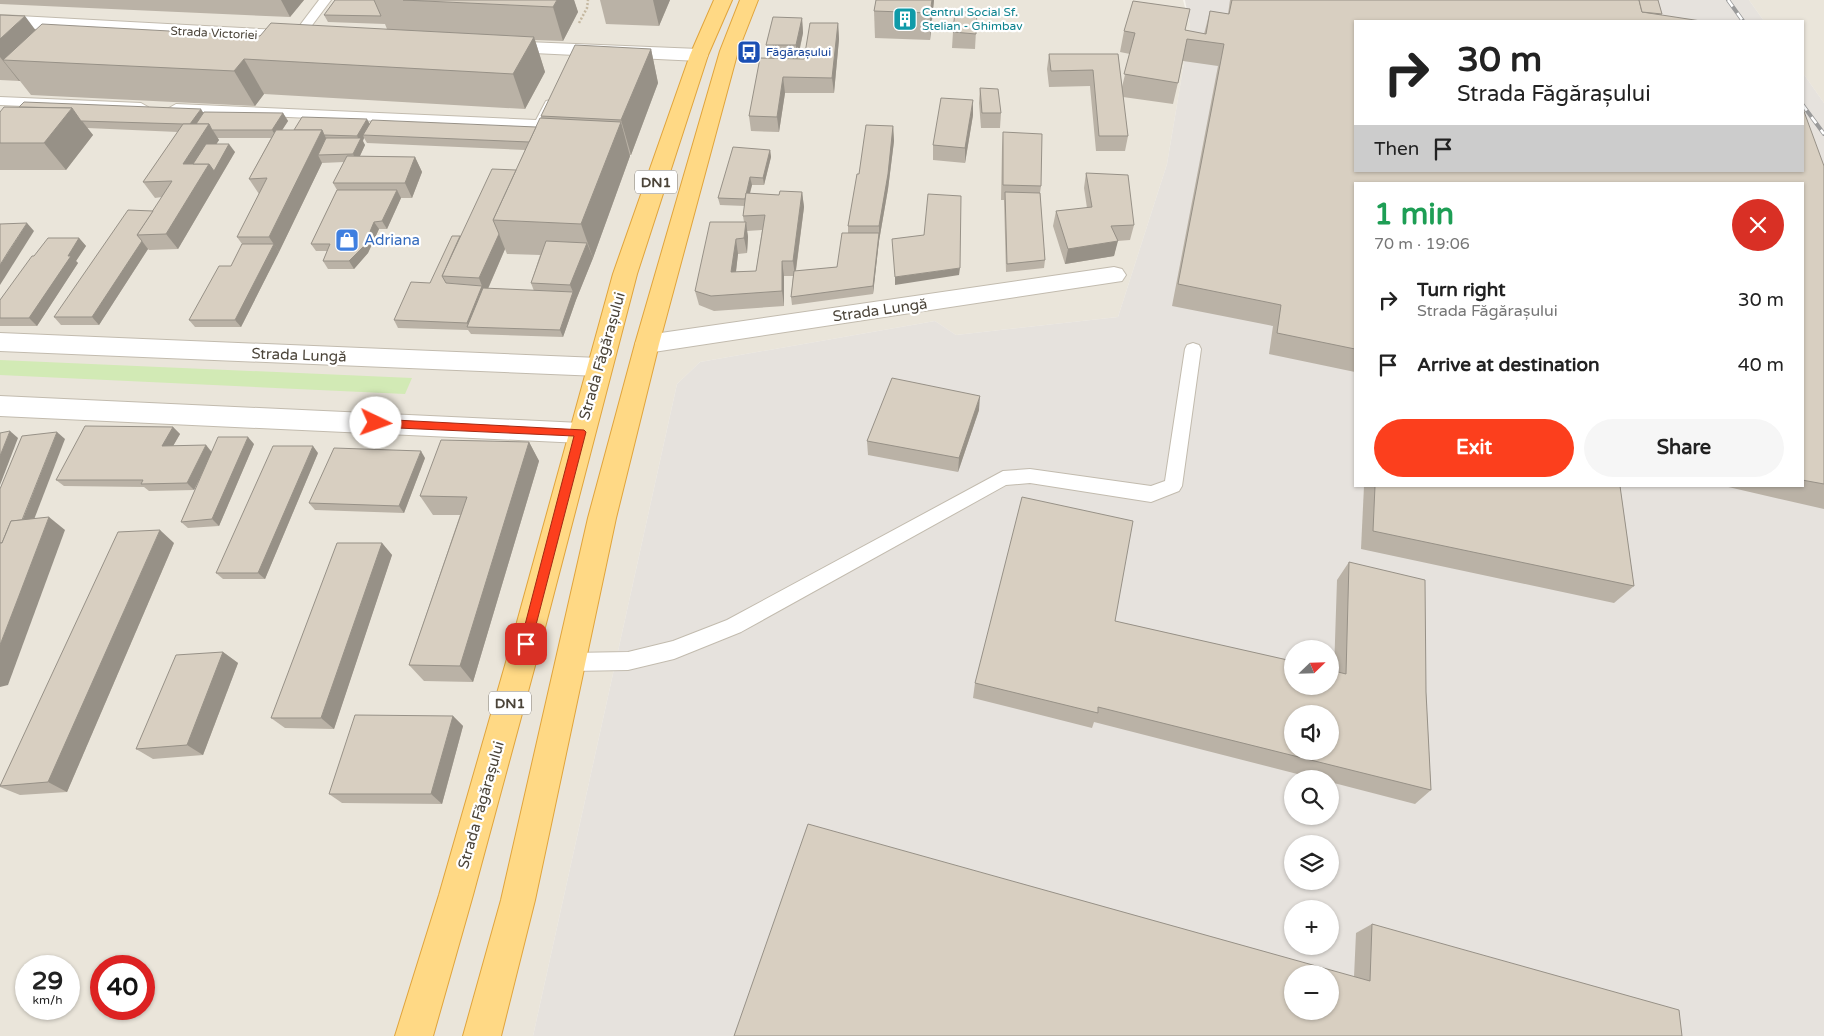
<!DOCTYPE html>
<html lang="en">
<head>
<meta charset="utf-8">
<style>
  body { margin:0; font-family:"Varela Round",sans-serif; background:#f6f6f6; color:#222; height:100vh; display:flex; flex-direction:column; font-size:19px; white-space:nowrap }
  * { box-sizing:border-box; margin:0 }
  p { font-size:16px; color:#767676 }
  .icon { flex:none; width:28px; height:28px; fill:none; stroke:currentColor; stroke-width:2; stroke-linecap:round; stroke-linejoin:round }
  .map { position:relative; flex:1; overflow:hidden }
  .panel { position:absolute; left:1354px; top:182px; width:450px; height:305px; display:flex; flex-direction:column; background:#fff; border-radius:0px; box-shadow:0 1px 4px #0004 }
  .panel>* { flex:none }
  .banner { position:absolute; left:1354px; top:20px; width:450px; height:152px; border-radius:0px; box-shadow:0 1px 4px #0004; background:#fff; color:#222; overflow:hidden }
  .needle { width:32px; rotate:67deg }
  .controls { position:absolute; left:1284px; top:640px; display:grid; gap:10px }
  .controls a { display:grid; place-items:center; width:55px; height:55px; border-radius:50%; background:#fff; box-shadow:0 1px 4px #0004; font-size:25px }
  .speed { position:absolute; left:15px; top:955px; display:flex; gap:10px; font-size:25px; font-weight:700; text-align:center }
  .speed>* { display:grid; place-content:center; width:65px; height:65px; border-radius:50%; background:#fff; box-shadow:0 1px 4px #0004; line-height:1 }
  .speed small { font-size:12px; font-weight:400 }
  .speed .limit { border:8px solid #d22; background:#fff; color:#111 }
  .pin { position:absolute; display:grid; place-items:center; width:42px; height:42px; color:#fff; margin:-21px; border-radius:10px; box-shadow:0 2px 8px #0006 }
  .me { position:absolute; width:55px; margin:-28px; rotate:93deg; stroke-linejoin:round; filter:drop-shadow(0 0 4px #0008) }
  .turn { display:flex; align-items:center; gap:18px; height:105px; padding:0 20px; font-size:22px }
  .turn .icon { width:65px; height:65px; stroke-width:2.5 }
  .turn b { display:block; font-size:35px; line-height:42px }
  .then { display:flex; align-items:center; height:48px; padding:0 20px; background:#0003; gap:10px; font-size:19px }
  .round { display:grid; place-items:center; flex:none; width:52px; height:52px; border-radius:26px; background:#f6f6f6 }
  .headline { display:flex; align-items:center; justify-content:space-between; height:85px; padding:0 20px }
  h1 { font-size:30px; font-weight:700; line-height:38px; color:#1e9e55 }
  .button { display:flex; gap:10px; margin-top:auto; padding:10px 20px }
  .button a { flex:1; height:58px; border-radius:30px; background:#fc3f1d; color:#fff; font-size:20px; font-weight:700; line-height:58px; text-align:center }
  .button a+a { background:#f6f6f6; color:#222 }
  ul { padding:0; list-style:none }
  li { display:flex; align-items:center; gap:15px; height:65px; padding:0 20px }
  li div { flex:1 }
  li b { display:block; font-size:19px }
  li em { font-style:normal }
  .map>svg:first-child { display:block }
  .residential { fill:#eae5da; fill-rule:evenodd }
  .industrial { fill:#e6e2dd; fill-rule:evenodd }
  .green { fill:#d2eab5 }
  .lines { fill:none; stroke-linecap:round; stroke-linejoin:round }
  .service-casing { stroke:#c2bbae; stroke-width:2 }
  .minor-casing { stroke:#c2bbae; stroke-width:2 }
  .tertiary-casing { stroke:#c2bbae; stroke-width:2 }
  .trunk-casing { stroke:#e0a43c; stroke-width:2 }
  .path { stroke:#c4b79f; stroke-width:2.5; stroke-dasharray:2 2; stroke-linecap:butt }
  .service { fill:#fff; fill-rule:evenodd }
  .minor { fill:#fff; fill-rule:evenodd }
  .tertiary { fill:#fff; fill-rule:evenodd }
  .trunk { fill:#ffd985; fill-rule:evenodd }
  .rail-casing { stroke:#9a9a9a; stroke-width:4 }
  .rail { stroke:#fff; stroke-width:2.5; stroke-dasharray:8; stroke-linecap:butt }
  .wall { fill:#bab2a6; fill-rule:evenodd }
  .shaded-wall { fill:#979187 }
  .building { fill:#d8cfc1; stroke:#979187; fill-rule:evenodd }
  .route { fill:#fc3f1d; stroke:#a42913 }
  .labels { text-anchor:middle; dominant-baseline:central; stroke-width:4.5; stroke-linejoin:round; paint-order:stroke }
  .far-culture-label { font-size:12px; fill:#0d838f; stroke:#fff; text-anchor:start }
  .far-street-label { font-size:12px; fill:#4b4439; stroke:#fff }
  .far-transit-label { font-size:12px; fill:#164399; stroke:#fff; text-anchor:start }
  .shield { fill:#fff; stroke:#817c74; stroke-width:1 }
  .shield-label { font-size:14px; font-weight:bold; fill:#4b4439 }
  .shop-label { font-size:15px; fill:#366cbe; stroke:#fff; text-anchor:start }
  .street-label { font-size:15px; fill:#4b4439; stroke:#fff }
</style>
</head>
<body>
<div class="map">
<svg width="1824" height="1036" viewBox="0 0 1824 1036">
  <rect width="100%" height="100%" fill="#f6f3ec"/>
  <g class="residential">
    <path d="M0,0h1183l7,27 -23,137 -49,153 -162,18 -21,-14 -235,41 -23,22 -144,652h-533zM26,966h43v43h-43zM101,966h43v43h-43z"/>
    <path d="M1749,0h75v103l-21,-30 -1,-52h-38z"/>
  </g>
  <path class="industrial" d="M1185,0h564l15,21h-409v150h447l1,-98 21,30v933h-1291l144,-652 23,-22 235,-41 21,14 162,-18 49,-153 23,-137zM1355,184h447v302h-447zM1292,649h38v37h-38zM1292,714h38v37h-38zM1292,779h38v37h-38zM1292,844h38v37h-38zM1292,909h38v37h-38zM1292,974h38v37h-38z"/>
  <path class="green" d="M0,360l412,18 -7,16 -405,-19z"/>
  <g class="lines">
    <g class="service-casing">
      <g id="service">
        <path d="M319,0h12l-30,40h-8l-2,-3z"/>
        <path d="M0,97l141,6 7,4 -7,4 -141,-6z"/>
        <path d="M551,100l7,4 -13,23 -5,1 -364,-16 -7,-4 7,-4 360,16 10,-19z"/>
        <path d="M1193,343l6,2 2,4 -19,137 -3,5 -28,11 -121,-19 -24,2 -265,147 -67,27 -46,11 -57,1 -7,-2 -3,-7 3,-7 7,-2 57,-1 45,-11 54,-21 276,-149 27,-2 121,17 14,-5 20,-132 2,-4z"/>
      </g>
    </g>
    <g class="minor-casing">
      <g id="minor">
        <path d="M0,15l298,16 7,2 2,4 -2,4 -7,2 -298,-16z"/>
        <path d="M501,41l198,8 7,2 2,4 -2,4 -7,2 -205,-10 -2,-4 2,-4z"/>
        <path d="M1114,267l8,2 4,6 -4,6 -475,72 -9,-3 -3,-6 3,-6 9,-3z"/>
      </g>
    </g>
    <g class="tertiary-casing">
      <g id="tertiary">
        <path d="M0,333l599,25 9,2 3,7 -3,7 -9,2 -599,-25z"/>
        <path d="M0,396l581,27 9,3 4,7 -4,7 -9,3 -581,-27z"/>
      </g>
    </g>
    <g class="trunk-casing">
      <g id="trunk">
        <path d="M714,0h18l-24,55 -71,219 -101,388 -63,233 -40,141h-38l44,-141 67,-233 107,-388 77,-219z"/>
        <path d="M740,0h18l-20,51 -79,293 -43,174 -81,382 -34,136h-38l38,-136 87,-382 47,-174 85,-293z"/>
      </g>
    </g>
    <path class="path" d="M579,23l8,-15 1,-8"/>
    <use href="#service" class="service"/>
    <use href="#minor" class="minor"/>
    <use href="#tertiary" class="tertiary"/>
    <use href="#trunk" class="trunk"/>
    <g class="rail-casing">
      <g id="rail">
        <path d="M1728,0l15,21"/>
        <path d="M1802,104l22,30"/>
      </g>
    </g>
    <use href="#rail" class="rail"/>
  </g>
  <g class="wall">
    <path d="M0,0h304l-14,17 -290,-13z"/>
    <path d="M335,0h239l4,12 -15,29 -28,-1 10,32 -20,37 -261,-15 -9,12 -224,-11 -11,-14 -20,-1v-65l35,15 225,6 127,-7 -2,-5 -57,-2 -4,-7z"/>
    <path d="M600,0h70l-11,26 -53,-2z"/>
    <path d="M876,0h58l-4,40 -55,-2 -1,-27z"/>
    <path d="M1230,0h428l4,14 -1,1 163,151v343l-100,-23h78v-302h-447v188l-86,-18 4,-28 -101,-20 46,-240 -35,-5 -10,43 -50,-7 5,39 -3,15h-29l-6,-65 -41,1 -2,-18 2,-15h69l4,33 8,-33 -10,-2 4,-21 61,-1 19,4 6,-23 18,3z"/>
    <path d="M977,12l-2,37 -23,-1 1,-16z"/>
    <path d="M802,18l1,15 -5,26h6l34,-36 1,16 -5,54h-49l-6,39 -28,-1 -2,-15 19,-58 -2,-13z"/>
    <path d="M651,49l7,34 -27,72h-1v1l-37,102 -17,42 -13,37 -92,-3 -3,-4 -70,-2 -4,-8 36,-37 30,-47 56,-66 9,-20 -158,-7 -3,-5 -2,3 3,4 -5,11 55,1 7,15 -10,26h-11l-14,31h-8l-11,24 -14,16h-26l-5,-8 4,-10h-11l-5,-7 26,-54 -4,-7 11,-21 -22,1 -43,89 -38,75h-46l-6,-7 42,-54 11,-22 -5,-7 22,-43 -10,-15 22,-41h-54l2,2 -3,4 19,8 -57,97 -29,1 -1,-1 -49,76h-38l-7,-8 99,-106 9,-14 -7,1 -12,-16 35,-50 -91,-4 6,7 -27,35h-66v-58l283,1 5,8 -6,9h12l76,-6 166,3 5,-9v-2zM505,249l2,5 33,1 -9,28 3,8 -46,-2z"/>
    <path d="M980,88l21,25 -1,15h-19l-2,-25z"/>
    <path d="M973,115l-8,48 -32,-3v-15z"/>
    <path d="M893,126l1,15 -6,48 -9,52 -6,53 -81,11 -1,-8 2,-21h-9v30l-70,5 -15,-6 -4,-14 49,-69 -1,-6 2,-10 -25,-1 -2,-7 52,-48 1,7 -7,28h-12l-2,9 29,1 23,-3 2,15 -8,64 41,-4 11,-34v-7l11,-52zM762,230l-6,41 -20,1 2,-18 9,-1 1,-16 -1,-6z"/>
    <path d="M1003,132l38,54 -1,7 5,67 -1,8 -38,4 -2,-72h-3l1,-53z"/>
    <path d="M1086,173l48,52 -4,15 -13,1 -3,15 -49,8 -12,-38 3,-15 31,-3 -3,-20z"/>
    <path d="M79,238l7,8 -10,15 2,2 -41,63h-37v-26l34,-44z"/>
    <path d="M979,410l-21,62 -90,-17 -1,-14z"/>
    <path d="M173,427l7,7 -7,12 33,-1 6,7 42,-8 -35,82 -31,2 -7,-6 21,-47 -8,15 -45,1 -5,-4 -80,-1 -8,-6z"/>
    <path d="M529,442l10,19 -66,221 -49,-1 -15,-16 51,-150h-27l-13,-19z"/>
    <path d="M318,453l-53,126h-42l-7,-6z"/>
    <path d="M425,458l-21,55 -89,-3 -6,-7z"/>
    <path d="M1364,486h256l14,100 -20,17 -253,-54z"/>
    <path d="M174,543l-107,249 -47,3 -20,-8v-2z"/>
    <path d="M382,543l10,12 -58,174 -49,-1 -14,-10z"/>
    <path d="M1349,562l77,130 5,98 -16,14 -85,-22v-3h-13l-223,-57 -2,6 -119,-30 2,-15 140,-62 219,50 3,-91z"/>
    <path d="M223,652l15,11 -35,92 -50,4 -17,-10z"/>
    <path d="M453,716l10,10 -21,78 -100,-1 -13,-9z"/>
    <path d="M1372,924l310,112h-948l620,-59 2,-44z"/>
  </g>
  <g class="shaded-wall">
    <path d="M281,0h23l-14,17z"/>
    <path d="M557,0h17l4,12 -15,29 -10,-34z"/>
    <path d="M653,0h17l-11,26z"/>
    <path d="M932,0h2l-4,40v-27z"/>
    <path d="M25,16l26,35 -48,9 17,21h-1l-19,-24v-18z"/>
    <path d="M802,18l1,15 -6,27 -1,-15z"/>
    <path d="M838,23l1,16 -5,54 -2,-15z"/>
    <path d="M534,37l11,35 -20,37 -12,-35z"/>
    <path d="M651,49l7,34 -27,72 -10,-35z"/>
    <path d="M244,59l20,35 -9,12 -21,-35z"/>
    <path d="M783,77l2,16 -6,39 -2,-15z"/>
    <path d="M973,100v15l-8,48v-15z"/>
    <path d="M72,108l21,27 -27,35 -22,-27z"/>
    <path d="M201,109l5,8 -9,12 -8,-4z"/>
    <path d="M283,113l5,8 -11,17 -5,-8z"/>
    <path d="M367,119l4,7 -8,9 1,3 -1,3 2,4 -8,17 -4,-8 6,-14 -2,-4z"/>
    <path d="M621,122l9,34 -37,102 -12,-34z"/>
    <path d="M209,124l10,16 -20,31 -16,-7z"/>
    <path d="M893,126l1,15 -6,48 -9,52 -6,53v-8l6,-53v-7z"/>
    <path d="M322,130l8,16 -12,9 4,8 -43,89 -10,-15z"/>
    <path d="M229,144l6,8 -57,97 -12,-15 43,-70z"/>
    <path d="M770,150l1,7 -7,28 -1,-7z"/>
    <path d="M415,157l7,15 -10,26 -7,-15z"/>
    <path d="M750,177l2,8 -6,21 -1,-7z"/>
    <path d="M397,190l4,8 -14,31 -5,-8z"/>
    <path d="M802,192l2,15 -9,69 -2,-15z"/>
    <path d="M374,222l5,7 -11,24 -14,16 -5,-8z"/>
    <path d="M746,222l2,15 -1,16 -3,-15z"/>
    <path d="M27,223l7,8 -34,54v-20z"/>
    <path d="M499,234l6,15 -19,44 -17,34 -2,-4 15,-37 -3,-8z"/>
    <path d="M79,238l7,8 -10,15 2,2 -41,63 -8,-8z"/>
    <path d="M736,239l2,15 -4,33 -3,-15z"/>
    <path d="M142,241l6,8 -49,76 -7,-8z"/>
    <path d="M1118,241l-4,15 -49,8 3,-15z"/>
    <path d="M587,243l6,15 -17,42 -13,37 -3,-7 13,-38 -3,-7z"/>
    <path d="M274,244l5,8 -38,75 -6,-7z"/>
    <path d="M782,261l2,15v30l-2,-15z"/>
    <path d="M960,268l-1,7 -64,10v-8z"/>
    <path d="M980,396l-1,14 -21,62 1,-14z"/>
    <path d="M173,427l7,7 -11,19 -7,-7z"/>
    <path d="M10,431l8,7 -18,47v-29z"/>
    <path d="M57,432l8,7 -45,117 -9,-7z"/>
    <path d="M248,437l6,7 -35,82 -7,-7z"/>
    <path d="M529,442l10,19 -66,221 -13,-16z"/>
    <path d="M206,445l6,8 -18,37 -7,-7z"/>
    <path d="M313,446l5,7 -53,126 -7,-6z"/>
    <path d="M421,451l4,7 -21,55 -5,-7z"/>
    <path d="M49,517l16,13 -57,155 -8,2v-42z"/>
    <path d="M160,530l14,13 -107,249 -19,-10z"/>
    <path d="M382,543l10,12 -58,174 -13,-11z"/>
    <path d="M223,652l15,11 -35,92 -16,-10z"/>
    <path d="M453,716l10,10 -21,78 -11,-10z"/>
  </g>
  <g class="building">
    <path d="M335,0h39l7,16 -57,-1z"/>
    <path d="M403,0h154l-4,7z"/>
    <path d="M876,0h56l-2,13 -56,-2z"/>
    <path d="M1232,0h407l3,12 59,9h-346v150h447v-65l22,60v318l-22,-4v-296h-447v165l-78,-16 4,-28 -103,-21 46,-240 -37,-5 -9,44 -54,-9 11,-41 -11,-2 9,-30 57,8 -5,21 21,4 4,-23 19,3z"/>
    <path d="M1639,0h19l4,14 -20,-2z"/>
    <path d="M955,11l22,1 -1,22 -23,-2z"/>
    <path d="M0,15l25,1 -25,23z"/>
    <path d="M773,17l29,1 -6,27h-30z"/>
    <path d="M271,23l263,14 -21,37 -269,-15 -10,12 -231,-11 39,-36 218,12z"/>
    <path d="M810,23h28l-6,55 -49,-1 -6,40 -28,-1 11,-58 44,1z"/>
    <path d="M575,45l76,4 -30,71 -80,-4z"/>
    <path d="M1049,54h69l10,82h-29l-6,-66 -42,1z"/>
    <path d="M980,88l18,1 3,24h-19z"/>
    <path d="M941,98l32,2 -8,48 -32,-3z"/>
    <path d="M24,102l177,7 -11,15h-7l-102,-3 -9,-13 -53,-1z"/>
    <path d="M4,107l68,1 -28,35h-44v-31z"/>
    <path d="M204,112l79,1 -11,17h-60l-3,-6h-13z"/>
    <path d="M302,117l65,2 -10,17 -33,-1 -2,-5h-28z"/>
    <path d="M540,118l81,4 -40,102 -88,-4z"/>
    <path d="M372,120l164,7 -7,15 -166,-7z"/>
    <path d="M183,124h26l-26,40h26l-43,70 -29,1 35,-54 -29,1z"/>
    <path d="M866,125l27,1 -5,48 -9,52h-31l9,-52h2z"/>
    <path d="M276,130h46l-53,107h-32l30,-59 -18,1z"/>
    <path d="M1003,132l39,2 -1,52 -38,-1z"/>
    <path d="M326,138h35l-8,16 -35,1z"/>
    <path d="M206,144h23l-15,27 -5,-7h-16z"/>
    <path d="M733,147l37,3 -7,28 -13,-1 -5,22 -27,-1z"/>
    <path d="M347,156l68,1 -10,26h-72z"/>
    <path d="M492,169l24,1 -23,50 6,14 -20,44 -37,-2z"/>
    <path d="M1086,173l42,2 6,50 -23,1 7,15 -50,8 -12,-38 36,-4z"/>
    <path d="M337,190h60l-15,31 -8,1 -10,24 -15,15h-26l7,-17h-19z"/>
    <path d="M780,191l22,1 -9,69h-11v30l-71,5 -16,-5 15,-69h36l-2,16 -8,1 -5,33 25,-1 9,-56 -22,1 3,-23 33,2z"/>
    <path d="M1005,192l35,1 5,67 -38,4z"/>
    <path d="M928,194l33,2 -1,72 -65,9 -3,-38 32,-4z"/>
    <path d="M128,210l25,1 -16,24 5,6 -50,76h-38z"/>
    <path d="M27,223l-19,29 -8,13v-41z"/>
    <path d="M842,233h37l-6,53 -82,11 3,-26 43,-4z"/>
    <path d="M452,236h8l-18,40 4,7 36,3 -15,37 -73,-3 17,-38 19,1z"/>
    <path d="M48,238h31l-11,18h3l-42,62h-29v-18l32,-44h2z"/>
    <path d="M546,241l41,2 -17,42 -39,-2z"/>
    <path d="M242,244h32l-39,76h-46l30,-54h12z"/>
    <path d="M483,288l90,4 -13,38 -93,-3z"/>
    <path d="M892,378l88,18 -21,62 -92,-17z"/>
    <path d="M85,426l88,1 -11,19 44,-1 -19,38 -46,1 2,-4h-87z"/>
    <path d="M10,431l-10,25v-23z"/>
    <path d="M57,432l-35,88 -11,1 -9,22h-2v-54l22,-53z"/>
    <path d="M218,437h30l-36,82 -31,3z"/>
    <path d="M441,440l88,2 -69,224 -51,-1 58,-168 -47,-1z"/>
    <path d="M273,446h40l-55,127h-42z"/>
    <path d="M334,448l87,3 -22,55 -90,-3z"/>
    <path d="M1375,486h245l14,100 -261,-55z"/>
    <path d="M1022,497l111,24 -18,100 177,40v25h38v-16l16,4 3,-112 76,18 1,112 5,98 -333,-83v6l-123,-30zM1292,714h38v37h-38z"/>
    <path d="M49,517l-32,84 -17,44v-102h2l9,-22z"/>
    <path d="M160,530l-112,252 -48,4 118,-254z"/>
    <path d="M337,543h45l-61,175h-50z"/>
    <path d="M223,652l-36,93 -51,4 40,-94z"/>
    <path d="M355,715l98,1 -22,78h-102z"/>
    <path d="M808,824l562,157 2,-57 307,86 3,26h-948zM1292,974h38v37h-38z"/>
  </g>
  <path class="route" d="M376,419l208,11 2,2 -56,216 -4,1 -4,-1 -2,-4 54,-208 -198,-9 -6,-4z"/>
  <defs>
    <g id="building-square" transform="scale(1.25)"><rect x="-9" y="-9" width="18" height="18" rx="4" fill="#0f9aa8" stroke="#fff"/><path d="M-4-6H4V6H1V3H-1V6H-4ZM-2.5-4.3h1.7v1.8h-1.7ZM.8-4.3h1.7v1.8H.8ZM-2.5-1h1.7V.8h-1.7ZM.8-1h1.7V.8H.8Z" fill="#fff"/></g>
    <g id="bus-square" transform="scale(1.25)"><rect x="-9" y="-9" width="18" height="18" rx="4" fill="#1a4fb4" stroke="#fff"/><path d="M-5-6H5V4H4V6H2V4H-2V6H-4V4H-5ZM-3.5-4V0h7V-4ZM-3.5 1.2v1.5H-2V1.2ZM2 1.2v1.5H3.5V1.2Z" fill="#fff"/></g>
    <g id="shop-square" transform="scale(1.25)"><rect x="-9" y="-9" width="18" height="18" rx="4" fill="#3f7fe0" stroke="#fff"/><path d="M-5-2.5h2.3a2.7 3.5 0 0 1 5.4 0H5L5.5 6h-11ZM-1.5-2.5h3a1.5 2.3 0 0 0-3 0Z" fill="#fff"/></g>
  </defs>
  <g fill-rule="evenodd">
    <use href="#building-square" x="905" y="19"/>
    <use href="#bus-square" x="749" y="52"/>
    <use href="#shop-square" x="347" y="240"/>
  </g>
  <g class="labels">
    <g class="far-culture-label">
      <text x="922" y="12">Centrul Social Sf.<tspan x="922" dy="14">Stelian - Ghimbav</tspan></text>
    </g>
    <g class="far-street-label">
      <text transform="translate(214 33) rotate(3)">Strada Victoriei</text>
    </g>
    <g class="far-transit-label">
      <text x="766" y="52">Făgărașului</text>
    </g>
    <g class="shield">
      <rect x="635" y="170.5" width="42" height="23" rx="4"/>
      <rect x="489" y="691.5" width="42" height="23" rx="4"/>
    </g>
    <g class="shield-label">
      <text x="656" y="182">DN1</text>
      <text x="510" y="703">DN1</text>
    </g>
    <g class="shop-label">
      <text x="364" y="240">Adriana</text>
    </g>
    <g class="street-label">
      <text transform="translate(880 310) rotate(-8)">Strada Lungă</text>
      <text transform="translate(299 355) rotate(2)">Strada Lungă</text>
      <text transform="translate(602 356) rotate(-74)">Strada Făgărașului</text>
      <text transform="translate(481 805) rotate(-74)">Strada Făgărașului</text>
    </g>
  </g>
</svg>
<div class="controls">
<a><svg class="needle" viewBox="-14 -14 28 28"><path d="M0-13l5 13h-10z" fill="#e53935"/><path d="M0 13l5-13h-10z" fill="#767676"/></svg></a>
<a><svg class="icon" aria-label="sound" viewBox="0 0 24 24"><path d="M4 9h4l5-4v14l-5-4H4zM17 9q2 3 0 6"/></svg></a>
<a><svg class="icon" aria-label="search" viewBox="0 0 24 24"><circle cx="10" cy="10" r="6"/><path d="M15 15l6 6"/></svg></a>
<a><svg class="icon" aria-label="layers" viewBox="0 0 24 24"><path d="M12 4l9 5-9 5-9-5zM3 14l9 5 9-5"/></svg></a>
<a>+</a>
<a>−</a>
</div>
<div class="speed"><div>29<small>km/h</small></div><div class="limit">40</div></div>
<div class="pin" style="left:526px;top:644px;background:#d93025"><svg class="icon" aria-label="arrive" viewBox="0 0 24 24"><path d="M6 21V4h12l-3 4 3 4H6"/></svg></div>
<svg class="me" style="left:376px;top:423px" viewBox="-20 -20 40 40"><circle r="19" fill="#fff"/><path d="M0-13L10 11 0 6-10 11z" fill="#fc3f1d"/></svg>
<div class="banner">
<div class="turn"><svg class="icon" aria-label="right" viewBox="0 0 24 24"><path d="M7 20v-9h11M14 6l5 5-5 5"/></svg><div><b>30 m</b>Strada Făgărașului</div></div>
<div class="then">Then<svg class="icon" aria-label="arrive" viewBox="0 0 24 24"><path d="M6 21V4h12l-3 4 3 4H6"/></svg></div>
</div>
<section class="panel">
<div class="headline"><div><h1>1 min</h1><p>70 m · 19:06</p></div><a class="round" style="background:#d93025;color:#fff"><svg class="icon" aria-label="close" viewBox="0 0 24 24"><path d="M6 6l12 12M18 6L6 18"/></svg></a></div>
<ul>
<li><svg class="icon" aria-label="right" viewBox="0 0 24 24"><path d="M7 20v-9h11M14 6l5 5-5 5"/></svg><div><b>Turn right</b><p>Strada Făgărașului</p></div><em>30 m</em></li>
<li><svg class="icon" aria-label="arrive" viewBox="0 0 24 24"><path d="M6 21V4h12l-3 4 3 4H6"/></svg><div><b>Arrive at destination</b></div><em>40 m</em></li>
</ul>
<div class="button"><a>Exit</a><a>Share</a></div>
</section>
</div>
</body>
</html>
